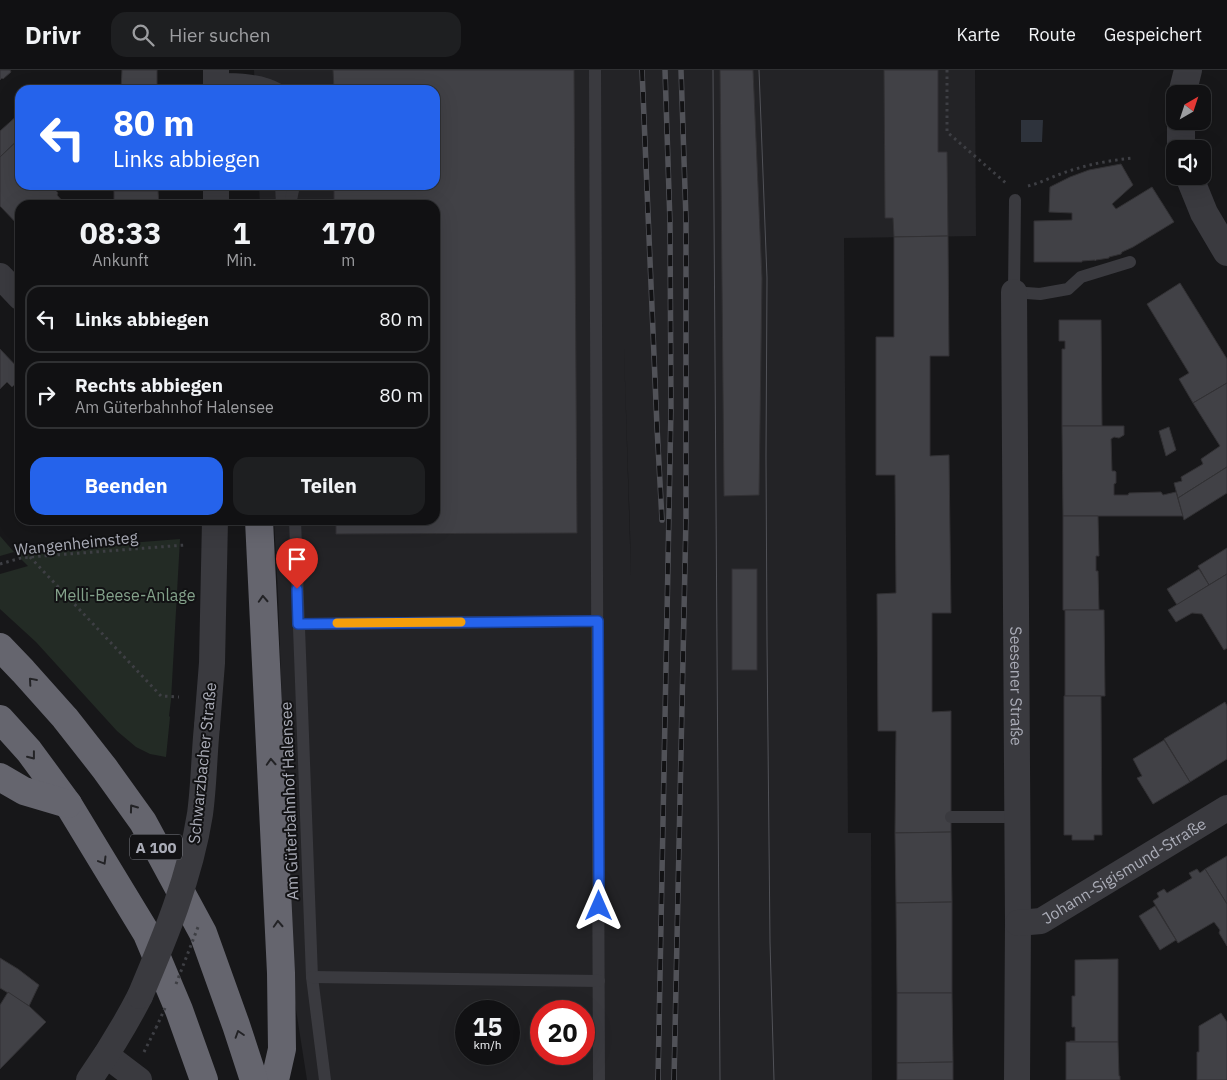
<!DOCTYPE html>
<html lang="de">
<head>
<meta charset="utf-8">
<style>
  body { margin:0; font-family:"IBM Plex Sans",sans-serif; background:#1e1f21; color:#f1f3f6; height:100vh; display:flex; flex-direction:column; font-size:19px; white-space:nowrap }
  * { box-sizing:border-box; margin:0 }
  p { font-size:16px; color:#9c9da0 }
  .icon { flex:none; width:28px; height:28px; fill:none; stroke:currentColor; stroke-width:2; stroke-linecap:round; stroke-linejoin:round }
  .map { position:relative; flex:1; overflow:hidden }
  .details { position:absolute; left:15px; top:130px; width:425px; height:325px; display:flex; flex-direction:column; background:#111113; border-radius:15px; box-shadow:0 5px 20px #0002,0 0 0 1px #303133 }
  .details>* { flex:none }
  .guide { position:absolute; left:15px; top:15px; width:425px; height:105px; border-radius:15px; box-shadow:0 5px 20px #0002,0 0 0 1px #303133; background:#2563eb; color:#fff; overflow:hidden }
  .needle { width:32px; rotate:39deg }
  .controls { position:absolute; left:1166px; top:15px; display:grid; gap:10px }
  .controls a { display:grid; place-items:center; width:45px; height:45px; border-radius:10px; background:#111113; box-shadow:0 5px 20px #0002,0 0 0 1px #303133; font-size:25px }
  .speed { position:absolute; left:455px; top:930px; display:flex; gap:10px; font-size:25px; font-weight:700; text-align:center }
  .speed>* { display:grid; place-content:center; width:65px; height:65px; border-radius:50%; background:#111113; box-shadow:0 5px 20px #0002,0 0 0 1px #303133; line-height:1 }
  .speed small { font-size:12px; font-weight:400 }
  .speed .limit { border:8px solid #d22; background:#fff; color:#111 }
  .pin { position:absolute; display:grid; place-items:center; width:42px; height:42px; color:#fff; margin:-51px -21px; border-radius:50% 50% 50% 0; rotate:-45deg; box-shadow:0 0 5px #0007 }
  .pin .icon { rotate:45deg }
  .me { position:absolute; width:55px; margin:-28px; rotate:0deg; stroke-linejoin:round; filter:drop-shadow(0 0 4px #0008) }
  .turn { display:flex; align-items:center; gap:18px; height:105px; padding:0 15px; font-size:22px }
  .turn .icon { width:65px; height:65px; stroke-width:2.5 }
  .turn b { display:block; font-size:35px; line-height:42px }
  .eta { display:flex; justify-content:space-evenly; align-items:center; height:85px; text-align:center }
  .eta b { font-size:30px; font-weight:700; line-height:35px }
  .button { display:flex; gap:10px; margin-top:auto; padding:10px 15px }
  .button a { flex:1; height:58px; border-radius:15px; background:#2563eb; color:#fff; font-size:20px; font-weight:700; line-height:58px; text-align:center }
  .button a+a { background:#1e1f21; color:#f1f3f6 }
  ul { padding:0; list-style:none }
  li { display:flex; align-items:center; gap:15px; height:68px; margin:0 10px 8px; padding:0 5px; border:2px solid #303133; border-radius:15px }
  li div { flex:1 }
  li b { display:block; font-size:19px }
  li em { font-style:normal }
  header { display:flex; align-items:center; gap:30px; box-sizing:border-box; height:70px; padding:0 25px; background:#111113; border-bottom:1px solid #303133 }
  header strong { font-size:24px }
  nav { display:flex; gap:28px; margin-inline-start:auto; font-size:18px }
  .search { width:350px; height:45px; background:#1e1f21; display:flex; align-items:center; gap:12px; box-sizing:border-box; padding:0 18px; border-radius:15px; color:#9c9da0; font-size:19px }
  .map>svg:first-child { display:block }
  .built { fill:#232326; fill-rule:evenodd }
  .green { fill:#232b25 }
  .water { fill:#2e333c }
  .building { fill:#414146; stroke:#323134 }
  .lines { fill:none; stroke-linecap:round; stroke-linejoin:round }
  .path { stroke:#3e3f44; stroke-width:3; stroke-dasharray:2.5 4; stroke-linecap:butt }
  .service { stroke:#3a3a3f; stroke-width:12 }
  .minor { stroke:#3a3a3f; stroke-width:26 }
  .tertiary { stroke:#3a3a3f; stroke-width:28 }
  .motorway { stroke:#65656e; stroke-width:28 }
  .tram { stroke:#515258; stroke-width:1 }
  .rail-casing { stroke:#515258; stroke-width:5.5 }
  .rail { stroke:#121214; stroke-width:4; stroke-dasharray:11; stroke-linecap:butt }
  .path-bridge { stroke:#3e3f44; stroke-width:3; stroke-dasharray:2.5 4; stroke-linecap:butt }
  .minor-bridge { stroke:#3a3a3f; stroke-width:26 }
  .oneway { stroke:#232326 }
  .route-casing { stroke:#184099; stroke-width:12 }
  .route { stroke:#2563eb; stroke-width:9 }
  .slow { stroke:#f59e0b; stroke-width:9 }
  .labels { text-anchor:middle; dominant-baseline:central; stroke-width:4; stroke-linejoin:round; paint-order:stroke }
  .shield { fill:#121214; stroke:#7c7e86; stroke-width:1 }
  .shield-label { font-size:15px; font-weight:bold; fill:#aaacb7 }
  .street-label { font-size:16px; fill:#aaacb7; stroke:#121214 }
  .park-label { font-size:16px; fill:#83a18a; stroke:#121214 }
</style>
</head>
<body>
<header>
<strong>Drivr</strong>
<div class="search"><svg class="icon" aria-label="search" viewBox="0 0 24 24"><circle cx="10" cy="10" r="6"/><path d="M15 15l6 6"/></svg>Hier suchen</div>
<nav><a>Karte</a><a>Route</a><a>Gespeichert</a></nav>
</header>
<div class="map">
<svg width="1227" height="1010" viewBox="0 0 1227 1010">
  <rect width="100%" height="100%" fill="#171719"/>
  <path class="built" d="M254,0h721l1,166 -132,2 4,595h23l1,247h-565l-15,-96 -14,-390 -4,-74h161v-315h-175l-1,-20h176v-95h-180zM624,279l6,181 1,47 -7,-227zM466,941h43v43h-43zM541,941h43v43h-43z"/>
  <path class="green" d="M0,466l14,16 166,-13 -9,161 -2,16 1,1 -4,40 -16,-3 -14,-7 -19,-16 -81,-89 -36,-33v-35l28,-8 -14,-14 -14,4z"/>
  <path class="water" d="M1021,50h22l-1,22h-21z"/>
  <g class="building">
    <path d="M0,0h10l1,2 -8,7 -1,-1 -2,2z"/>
    <path d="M122,0h35v20h-36z"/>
    <path d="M333,0h241l3,463 -241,1v-14h99v-315h-101v-20h101v-95h-101z"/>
    <path d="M720,0h33l9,208 -3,217 -35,1z"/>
    <path d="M884,0h54v82h9l1,84 -54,1 -1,-19h-8z"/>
    <path d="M20,43v25l-20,19v-26z"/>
    <path d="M20,68v47h31l7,8 -1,2 8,9 -1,1h-44v22l-20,-21v-49z"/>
    <path d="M1121,94l12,21 -21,19 4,5 36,-22 22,35 -41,25 -11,5 -1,2 -12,3v1l-13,2 -1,1v-1l-13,1v1h-48v-41l38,-1v-7l-23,-1 1,-25 20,-10 19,-7z"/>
    <path d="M119,115h35l-1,6h-34z"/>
    <path d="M114,121h44l1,14h-45z"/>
    <path d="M948,166l1,120h-19v100l19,-1 2,158h-19v99l19,-1v121l-56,1 1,-102h-18l-1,-137 19,-1 -1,-118h-19v-138h18v-100z"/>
    <path d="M1180,213l47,76v24l-34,20 -14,-24 10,-6 -42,-69z"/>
    <path d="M1059,250h42l1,106h-40v-77h3v-8h-6z"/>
    <path d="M0,279l20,21 -2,2 2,2v5l-8,8 -5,-5 -7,7z"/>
    <path d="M1227,313v84l-49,31 -4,-15 8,-2 -1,-4 22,-13 -2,-5 19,-13 -27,-43z"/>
    <path d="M1062,356h62v9l-5,3 -5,-1 -3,2 1,32h3l1,1v11l-2,1v11h14l1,-2 32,-1 2,3 13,-3 7,24h-120z"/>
    <path d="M1169,357l7,23 -10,6 -7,-25z"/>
    <path d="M1227,397v26l-43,27 -6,-22z"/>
    <path d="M1063,446h35l1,40h-3v15h2l1,39h-36z"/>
    <path d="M1227,478v26l-18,11 -11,-19z"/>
    <rect x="732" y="499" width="25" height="101"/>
    <path d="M1199,499l10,16 -32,20 -10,-16z"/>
    <path d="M1227,504v74l-3,2 -22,-36 -10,-1 -16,9 -8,-12z"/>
    <path d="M1065,540h39l1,86h-40z"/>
    <path d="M1064,626h37l1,139h-8v5h-22v-5h-8z"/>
    <path d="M1225,632l2,4v53l-37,23 -26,-43z"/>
    <path d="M1164,670l26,42 -37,22 -16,-26 5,-2 -9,-17z"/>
    <path d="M951,762l1,70 -56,1 -1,-70z"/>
    <path d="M1227,786v48l-22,-35z"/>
    <path d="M1197,799l3,4 5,-4 22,35v42l-8,-13 1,-3 -6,-8 -36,21 -25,-42 6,-4 -2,-4 7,-4 3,4 25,-15 -3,-5z"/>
    <path d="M952,832v91h-55l-1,-90z"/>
    <path d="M1155,836l21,34 -16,10 -21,-34z"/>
    <path d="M0,888l18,11 21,16 -10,21 -29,-18z"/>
    <path d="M1118,889v83h-48v-1h5v-14h-3v-31h3v-36z"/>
    <path d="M8,922l21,14 17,16 -46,47v-64z"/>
    <path d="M897,923h55l1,69 -56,1z"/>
    <path d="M1221,943l6,9v58h-30v-28h2v-26z"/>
    <path d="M1066,972h52l1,34h1v4h-54z"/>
    <path d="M953,992v18h-56v-17z"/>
  </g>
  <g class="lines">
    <g class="path">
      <path d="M947,0v62l60,52"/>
      <path d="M1028,116c16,-4 31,-13 48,-17 18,-6 38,-9 57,-11"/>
      <path d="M30,487l131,139 18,1"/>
      <path d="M0,494l21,-6 9,-1 155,-12"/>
      <path d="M144,982l12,-24"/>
    </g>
    <g class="service">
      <path d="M595,0l4,1010"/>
      <path d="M216,9c22,0 44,0 64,11"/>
      <path d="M281,115l1,20"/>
      <path d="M1015,130l-1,92 26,2 28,-5 13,-12 49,-15"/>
      <path d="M290,135l4,-20"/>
      <path d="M295,450l17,457 13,103"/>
      <path d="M298,554l300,-3"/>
      <path d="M951,747h66"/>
      <path d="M312,907l287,4"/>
    </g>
    <g class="minor">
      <path d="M216,0v20"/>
      <path d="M216,115v20"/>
      <path d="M0,206l20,21"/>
      <path id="s1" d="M1014,222l4,631 -1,157"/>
      <path d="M207,656l5,-63 3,-143"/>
      <path id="s2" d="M1018,853l23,-2 186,-113"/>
      <path d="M106,985l33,25"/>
      <path d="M89,1010c19,-27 36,-55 51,-84"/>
    </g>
    <g class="tertiary">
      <path d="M1182,24l6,-24"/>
      <path d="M1181,51v28"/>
      <path d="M1189,106l15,37 23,39"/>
    </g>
    <g class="motorway">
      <path d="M259,450l22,453 1,76 -7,31"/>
      <path d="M0,577l23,24 42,47 40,51 38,53 60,111 33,92 18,55"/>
      <path d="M0,649l29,32 39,53 79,130 32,76 25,70"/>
      <path d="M0,707l24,14 44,13"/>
    </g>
    <g class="tram">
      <path d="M713,0l7,1010"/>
      <path d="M759,0l8,208 -1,178 1,185 3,301 4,138"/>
    </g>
    <g class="rail-casing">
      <g id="rail">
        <path d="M642,0l15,357 5,93"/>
        <path d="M658,1010l13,-672 -1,-185 -5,-153"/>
        <path d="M674,1010l12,-562v-299l-5,-149"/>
      </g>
    </g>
    <use href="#rail" class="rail"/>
    <g class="path-bridge">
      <path d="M176,914l22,-57"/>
      <path d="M156,958l9,-20"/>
    </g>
    <path class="minor-bridge" d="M140,926c25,-59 50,-118 60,-182 4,-29 4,-59 7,-88"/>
  </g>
  <defs><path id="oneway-chevron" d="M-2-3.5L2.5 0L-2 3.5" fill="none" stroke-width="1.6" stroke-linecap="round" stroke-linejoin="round" transform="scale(1.25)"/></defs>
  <g class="oneway">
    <use href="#oneway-chevron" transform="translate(263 529) rotate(-93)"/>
    <use href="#oneway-chevron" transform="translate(32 611) rotate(-131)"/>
    <use href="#oneway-chevron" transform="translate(32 686) rotate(52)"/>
    <use href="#oneway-chevron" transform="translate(271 692) rotate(-93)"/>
    <use href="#oneway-chevron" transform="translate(133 738) rotate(-126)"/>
    <use href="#oneway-chevron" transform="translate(103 791) rotate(59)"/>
    <use href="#oneway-chevron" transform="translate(278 854) rotate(-93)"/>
    <use href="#oneway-chevron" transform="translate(239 964) rotate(-108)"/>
  </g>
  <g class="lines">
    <g class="route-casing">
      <path id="route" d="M297,519l1,35 300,-3 1,285"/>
    </g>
    <use href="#route" class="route"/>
    <path class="slow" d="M337,553l124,-1"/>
  </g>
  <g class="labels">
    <rect class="shield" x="130" y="764.5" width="52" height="25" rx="4"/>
    <g class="shield-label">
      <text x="156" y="777">A 100</text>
    </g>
    <g class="street-label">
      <text transform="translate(76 473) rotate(-6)">Wangenheimsteg</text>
      <text stroke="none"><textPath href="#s1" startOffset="394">Seesener Straße</textPath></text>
      <text transform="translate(202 693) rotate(-84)">Schwarzbacher Straße</text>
      <text transform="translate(289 731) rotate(-92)">Am Güterbahnhof Halensee</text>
      <text stroke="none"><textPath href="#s2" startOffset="120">Johann-Sigismund-Straße</textPath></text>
    </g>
    <g class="park-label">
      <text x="125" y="525">Melli-Beese-Anlage</text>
    </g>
  </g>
</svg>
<div class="controls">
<a><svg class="needle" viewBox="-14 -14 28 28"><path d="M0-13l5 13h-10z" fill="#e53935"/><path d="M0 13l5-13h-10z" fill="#9c9da0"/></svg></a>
<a><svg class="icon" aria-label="sound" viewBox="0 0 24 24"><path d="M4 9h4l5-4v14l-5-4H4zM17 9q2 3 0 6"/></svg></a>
</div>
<div class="speed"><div>15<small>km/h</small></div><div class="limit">20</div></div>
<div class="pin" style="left:297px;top:519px;background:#d93025"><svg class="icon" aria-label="arrive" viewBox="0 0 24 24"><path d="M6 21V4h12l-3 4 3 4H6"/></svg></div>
<svg class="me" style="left:599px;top:836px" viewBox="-20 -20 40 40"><path d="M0-17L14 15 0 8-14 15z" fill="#2563eb" stroke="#fff" stroke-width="4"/></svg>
<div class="guide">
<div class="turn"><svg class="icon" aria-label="left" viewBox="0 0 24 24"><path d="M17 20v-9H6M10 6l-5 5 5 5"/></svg><div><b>80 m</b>Links abbiegen</div></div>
</div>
<section class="details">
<div class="eta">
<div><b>08:33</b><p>Ankunft</p></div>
<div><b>1</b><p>Min.</p></div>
<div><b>170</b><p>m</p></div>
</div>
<ul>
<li><svg class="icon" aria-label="left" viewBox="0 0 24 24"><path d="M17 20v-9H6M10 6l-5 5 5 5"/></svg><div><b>Links abbiegen</b></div><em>80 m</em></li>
<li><svg class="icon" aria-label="right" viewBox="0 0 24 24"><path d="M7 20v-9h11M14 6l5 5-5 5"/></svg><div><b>Rechts abbiegen</b><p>Am Güterbahnhof Halensee</p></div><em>80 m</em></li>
</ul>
<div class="button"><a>Beenden</a><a>Teilen</a></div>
</section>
</div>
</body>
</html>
